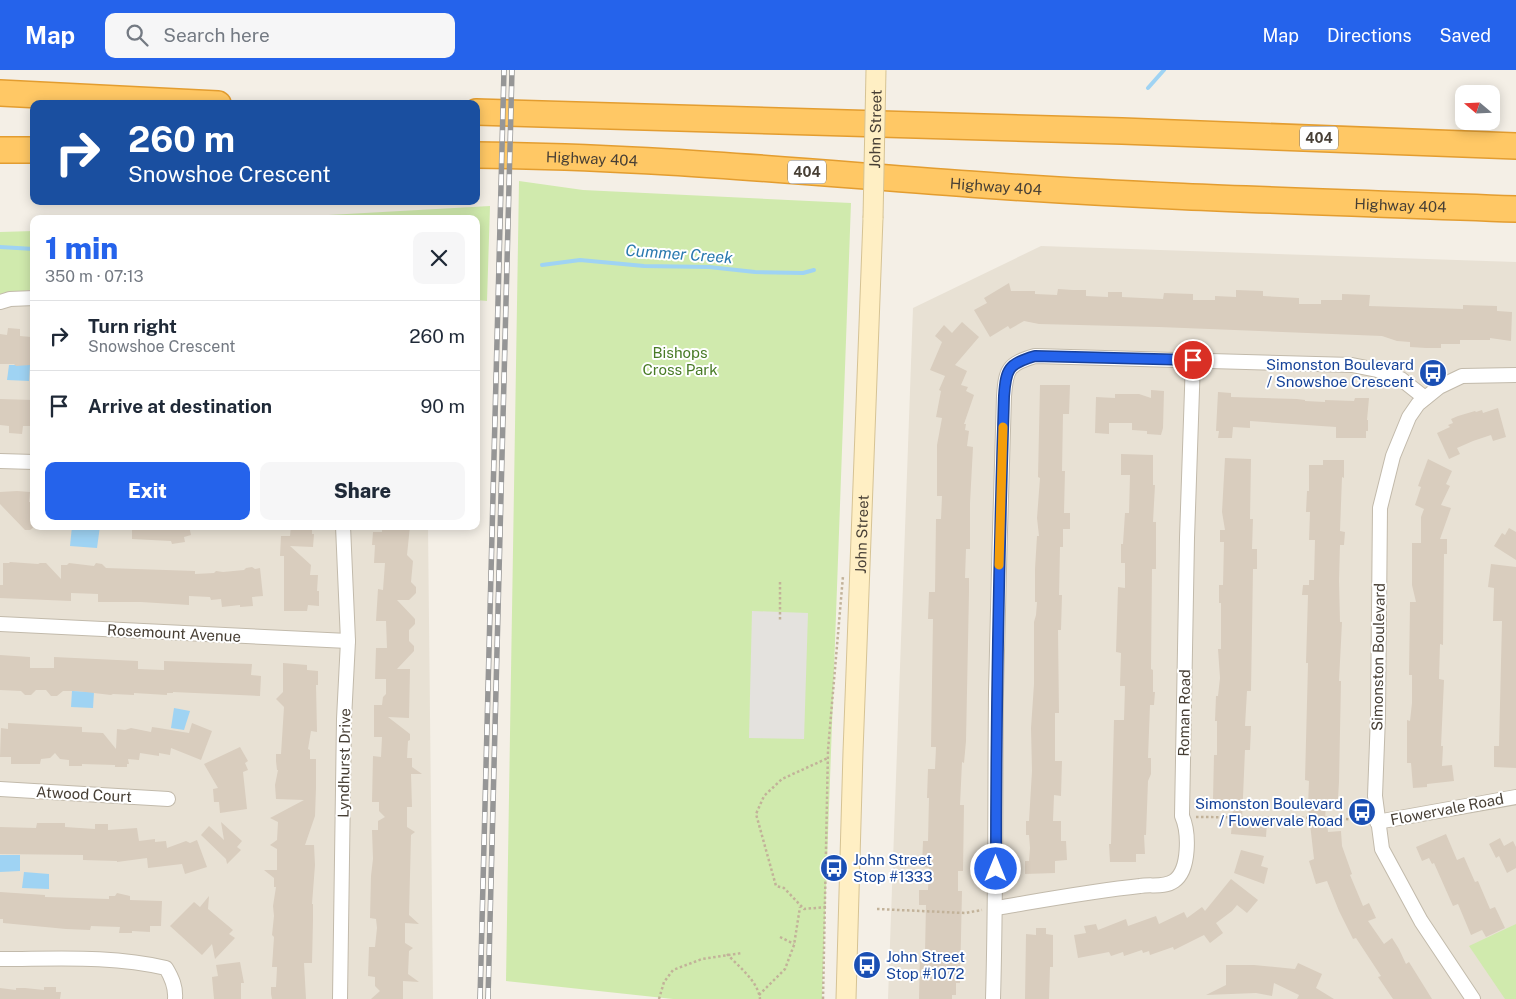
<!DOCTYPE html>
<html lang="en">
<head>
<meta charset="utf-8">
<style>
  body { margin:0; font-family:"Public Sans",sans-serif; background:#f6f6f7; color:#1f2937; height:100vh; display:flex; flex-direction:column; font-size:19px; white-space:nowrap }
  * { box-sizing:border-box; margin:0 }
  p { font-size:16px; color:#747a83 }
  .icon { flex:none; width:28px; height:28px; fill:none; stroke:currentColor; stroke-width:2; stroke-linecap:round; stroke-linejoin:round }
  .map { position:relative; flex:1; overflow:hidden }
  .details { position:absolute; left:30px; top:145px; width:450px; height:315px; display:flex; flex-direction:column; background:#fff; border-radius:10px; box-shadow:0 2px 12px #0003 }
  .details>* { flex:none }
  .hud { position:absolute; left:30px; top:30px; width:450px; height:105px; border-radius:10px; box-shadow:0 2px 12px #0003; background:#1a4fa0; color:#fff; overflow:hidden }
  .needle { width:32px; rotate:289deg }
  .fabs { position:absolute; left:1455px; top:15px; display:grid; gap:10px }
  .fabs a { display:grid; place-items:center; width:45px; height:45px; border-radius:10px; background:#fff; box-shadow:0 2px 12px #0003; font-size:25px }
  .pin { position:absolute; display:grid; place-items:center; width:42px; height:42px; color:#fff; margin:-21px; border:2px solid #fff; border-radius:50%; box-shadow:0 1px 5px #0007 }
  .me { position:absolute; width:55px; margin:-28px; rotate:0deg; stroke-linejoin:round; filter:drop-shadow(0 0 4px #0008) }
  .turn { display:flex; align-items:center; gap:18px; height:105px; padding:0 15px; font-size:22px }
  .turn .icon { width:65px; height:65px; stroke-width:2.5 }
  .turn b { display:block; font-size:35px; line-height:42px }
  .round { display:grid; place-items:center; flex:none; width:52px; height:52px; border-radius:10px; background:#f6f6f7 }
  .summary { display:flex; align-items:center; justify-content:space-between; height:85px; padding:0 15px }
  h1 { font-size:30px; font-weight:800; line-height:38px; color:#2563eb }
  .button { display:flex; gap:10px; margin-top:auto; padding:10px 15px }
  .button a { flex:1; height:58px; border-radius:10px; background:#2563eb; color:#fff; font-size:20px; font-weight:800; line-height:58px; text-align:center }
  .button a+a { background:#f6f6f7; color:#1f2937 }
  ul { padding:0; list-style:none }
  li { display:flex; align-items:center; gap:15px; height:70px; padding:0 15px; border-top:1px solid #e0e1e3 }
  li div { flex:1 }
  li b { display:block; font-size:19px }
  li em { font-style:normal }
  header { display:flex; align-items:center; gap:30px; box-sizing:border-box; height:70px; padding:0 25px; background:#2563eb; color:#fff }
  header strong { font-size:24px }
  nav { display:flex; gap:28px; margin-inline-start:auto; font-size:18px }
  .search { width:350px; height:45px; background:#f6f6f7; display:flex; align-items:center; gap:12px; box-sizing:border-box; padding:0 18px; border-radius:10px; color:#747a83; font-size:19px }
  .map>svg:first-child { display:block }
  .residential { fill:#e8e1d4 }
  .green { fill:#d0eaad }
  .parking { fill:#e4e2de }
  .water { fill:#9fd3f3 }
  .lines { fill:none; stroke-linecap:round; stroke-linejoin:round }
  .stream { stroke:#9fd3f3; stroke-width:4 }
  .building { fill:#d9cdbe }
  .minor-casing { stroke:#c2baab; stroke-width:16 }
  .secondary-casing { stroke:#d6c394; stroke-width:21 }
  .motorway-casing { stroke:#e39d30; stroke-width:28 }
  .path { stroke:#c2b299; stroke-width:2.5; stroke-dasharray:2.5 2.5; stroke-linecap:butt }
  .minor { stroke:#fff; stroke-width:14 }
  .secondary { stroke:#ffefc4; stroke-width:19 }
  .motorway { stroke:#ffc865; stroke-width:25 }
  .rail-casing { stroke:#969696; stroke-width:5.5 }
  .rail { stroke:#fff; stroke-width:4; stroke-dasharray:11; stroke-linecap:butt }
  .secondary-bridge-casing { stroke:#d6c394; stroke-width:21; stroke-linecap:butt }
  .secondary-bridge { stroke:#ffefc4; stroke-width:19 }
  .route-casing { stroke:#184099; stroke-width:12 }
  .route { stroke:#2563eb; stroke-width:9 }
  .slow { stroke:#f59e0b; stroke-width:9 }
  .labels { text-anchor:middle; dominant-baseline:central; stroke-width:4; stroke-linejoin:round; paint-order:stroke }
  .shield { fill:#fff; stroke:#7e7972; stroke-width:1 }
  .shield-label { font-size:14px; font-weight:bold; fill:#473f35 }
  .street-label { font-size:15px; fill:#473f35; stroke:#fff }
  .park-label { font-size:15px; fill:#487b26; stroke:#fff }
  .transit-label { font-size:15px; fill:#164399; stroke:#fff; text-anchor:end }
  .water-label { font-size:16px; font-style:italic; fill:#2979af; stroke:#fff }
</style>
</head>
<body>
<header>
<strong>Map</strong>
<div class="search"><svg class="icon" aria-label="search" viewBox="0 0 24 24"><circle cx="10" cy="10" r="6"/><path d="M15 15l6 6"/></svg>Search here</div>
<nav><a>Map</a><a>Directions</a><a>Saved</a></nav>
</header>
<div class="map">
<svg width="1516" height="929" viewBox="0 0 1516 929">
  <rect width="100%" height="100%" fill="#f4efe6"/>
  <g class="residential">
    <path d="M1041,176l475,16v737h-628l25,-691z"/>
    <path d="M34,219v237h394l5,473h-433v-703z"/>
  </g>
  <g class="green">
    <path d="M519,111l64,9 268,13 -29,796h-149l-167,-18z"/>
    <path d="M490,136l-3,95 -11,-1v-81h-219z"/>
    <path d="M34,161v58l-34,7v-64z"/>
    <path d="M1516,854v75h-11l-36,-53z"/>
  </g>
  <path class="parking" d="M752,541l56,2 -4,126 -55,-1z"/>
  <g class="water">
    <path d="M9,295h21l-1,16 -22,-1z"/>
    <path d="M72,456h28l-3,22 -27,-2z"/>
    <path d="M72,621l22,1 -1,16 -22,-1z"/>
    <path d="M174,638l16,3 -6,19 -13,-2z"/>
    <path d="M0,785h20v16l-20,1z"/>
    <path d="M24,802l25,2v15l-27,-1z"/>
  </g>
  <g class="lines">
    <g class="stream">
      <path d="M1148,18l16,-18"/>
      <path d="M0,177l34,2"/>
      <path d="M542,195l38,-5 64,6 65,1 46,5 48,1 11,-3"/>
    </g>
  </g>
  <g class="building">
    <path d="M1009,213l2,8h24v3l22,1 1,-6 15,1h13v6l22,1v-5h14v5l41,2 1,-6 29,1v6h22v-4l21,1v-7l27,1v5l36,2v6h22v-4h21v-6l28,1 -1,11 94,3v-4l34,1v5l15,1 -1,29 -21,-3v2h-30v4h-19v4h-15l-16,-1v-5l-13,-1 -15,-5 -223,-9 -120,-3 -15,-3 -14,8 -2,-3 -18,11 -16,-27 13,-7 -3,-5z"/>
    <path d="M962,252l17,15 -24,28 12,6 -6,14 7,2 -2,4 8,4 -10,29h2l-1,6 4,1 -2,15 6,1 -3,56v46h-4l-1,29h4v14l-3,149 -2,22 -2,-1 -2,43h4l-1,66h-5v20h4l-2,92h-4v12h-4v4h-33l1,-46h5l1,-48h-7v-15h9l1,-22 -7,-1 1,-26h5l1,-43h-2l1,-29h7l1,-22h-5l2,-128h-5l1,-27h6l1,-73h5l1,-23h-5v-51l5,-27 -6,-1 5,-26 -2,-1 6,-14 -15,-6 12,-28 -7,-6 9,-11 8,8z"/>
    <path d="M8,258l12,1v7l11,1 -1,28 -14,1 -2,-2h-14v-30l7,1z"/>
    <path d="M1040,315h30l-1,29h-6l-1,57h3l-1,42h6v16h-7v18h-3l-1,48h3l-1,35h-3l1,83h-4v48h7l-1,35 -7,-1 -1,26h8v20h5l1,19 -12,1v12l-30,1v-13h4l1,-13 -1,-13h-3v-14h3l3,-50 -1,-43 3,-44v-62l2,-7 1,-13h-2v-33l2,-33h2l-2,-18 3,-40 -2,-1z"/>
    <path d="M1151,320l13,1 -1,37 -2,7 -14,-1v-3l-15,-1v-7h-23v11l-14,-1 1,-36 19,1v-4h24l12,4z"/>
    <path d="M1218,322l13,1v4l66,2 8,1v1l20,1v-2l29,1 1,-3h14l-2,22h1v11h-2v7h-30v-11l-86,-6v7l-17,-1 -1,11h-14l1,-7h-3z"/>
    <path d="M0,329l34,1v26h-11l-1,8 -13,-1v-7l-9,-1z"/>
    <path d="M1498,338l8,29 -13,4 -2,-6 -18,6 -16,7 3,6 -11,5 -12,-26 13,-6 -2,-2 5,-2 -2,-4 7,-3 17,-5 1,1 6,-2 1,3z"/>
    <path d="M1121,384l32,1v30h2l-2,37h3v47h-4l-1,100 2,1v22h2l-1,13h-4l-2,53h3v16l-3,7 -2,54h-2l1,19h-9v8h-26l-1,-18h2l3,-124h10l1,-34h-5l1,-33 -5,-1 2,-65 7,1v-25h-4v-19h2l2,-31h4l1,-38h-9z"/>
    <path d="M1225,388l26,1 -1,60h3l-1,30h5v20h-4l-2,122h-4l-2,35h6l-1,24h-5l-3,70 25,2 -1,15 -35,-3 2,-25 -7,-1v-8h-13l1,-45h3v-34h-2l1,-25h2l2,-18 -2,-29h3v-46h-2v-18h4l1,-43h-4v-12h5l-3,-18z"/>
    <path d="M1428,389l24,12 -6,13 4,2 -9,19 10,3 -11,31h7v15h-3l-1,91 -3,-1 -1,35 5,1 -3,66h2l-1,20 10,-1 2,16 -27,3v3l-14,1 -2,-25h-4v-43l3,1 2,-18v-28h-3l1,-73h6l-4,-17v-42h9v-26l3,-8 -9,-4 6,-18 -3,-1z"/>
    <path d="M1323,390h21v18l-2,-1 -2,54 5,1 -1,13h-4l-1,36 1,41h2l-3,59h2l-2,101 -1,17h-12l-1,24h2l1,9 13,-1 1,15 10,28 -2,1 13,31 6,-3 7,15 -8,3 16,23 8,-6 7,11 7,15 3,-2 23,37h-39l-15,-22 3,-1 -25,-38 -3,1 -14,-28 -12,-30 -11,3 -7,-23 5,-2 -6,-53 1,-25 -4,-1 3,-117h-2l2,-68h-6l1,-10h6v-5h5l1,-40h-6l1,-28h-4l1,-21h2v-26h14z"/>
    <path d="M17,421l13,1 -1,10h5v25l-4,3h-5l-25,-26v-12z"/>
    <path d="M132,456h57l2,9 -7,2 1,5 -13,2 -1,-3 -39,-2z"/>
    <path d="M291,456h21v8h2l-1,13 -23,-1 21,19 -1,10h8l-1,16h2v15l-11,-1 -1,6h-23v-55h-4l1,-20h9z"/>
    <path d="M382,456h28l-3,29 6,6 -2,21 5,5v6l-7,7h-12l18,19v5l-6,6v11l5,5v5l-17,18h13l-1,49 -21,-1 22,17v6l-2,1 -1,17h5v9l10,7h-11l1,33h-5v20l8,5 -4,3 -2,80 10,9 -14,-1v20l8,5 -4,3 -1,23 11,8 -16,-1v18h-32l9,-8 -5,-5v-9l-7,-1 1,-29h6l2,-19 -1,-9 -6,-1 1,-42 2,-17 -1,-29h6v-9l7,-4 -6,-6v-9h-7l1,-46 8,1 1,-20h-8v-32h8l1,-8 3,-3v-15h-11l1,-31h11l-1,-27h-10l2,-32 5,1 2,-27h-11l1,-18h-3l1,-13h9z"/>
    <path d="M1509,458l7,4v28l-22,-14 8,-13 3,2z"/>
    <path d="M10,492l28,2 2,-1h6l15,16v-14h6l2,-2 25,3 2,-3 6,1 4,4 89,3v3l19,-1 2,-2 7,1 21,-2 2,-2 6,-1 3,2 5,-1 3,28 -11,1 1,9 -13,1v-2l-18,2 -1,-8 -10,1 -1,-3 -21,-1v9l-48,-3h-43v-8l-27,-1v8l-71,-3v-13h3v-22h6z"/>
    <path d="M1491,494l25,3v201l-22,-1v-21h5l3,-125h-9l1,-33 -6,-1z"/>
    <path d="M0,585l30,2v11h24v-11l84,4v8l26,1v-9l88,3 -1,11 10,1 -1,20 -87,-4v1h-6v2l-33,-2v2l-21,-1 -2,1 -34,-4h-14l-6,5h-6l-5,-6h-10l-5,5h-6l-4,-4 -21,-1z"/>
    <path d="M283,593l24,2v5l11,1v14h-2l1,47 -6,-1 -3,18 2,1v9h6v29l-1,28 -10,29h9l1,20 -3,39h1v16l-1,43h-8l2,36h-34l-1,-5v-7h5l1,-20h-5l2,-30 -2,-2 2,-19 -1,-10 3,-19h-2v-9l-10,-8h13v-21l-7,-4 7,-5 1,-18 -8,-4 34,-18 -28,-1 -1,-14 3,-15h-1l-1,-9v-7h5l3,-47 -8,-8 7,-7z"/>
    <path d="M8,653l74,4v5l21,1 13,16 1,-20 8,1 6,-2 20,4 1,-5 7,1 30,5 3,-10 20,8 -11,29 -30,-12 -1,7 -11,-2v3l-19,-3 -1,7 -11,-1 1,5h-2v3h-12v-2l-33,-1v2h-13v-6l-9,-1 -5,-6 -5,5 -9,1 -1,5h-29v-7h-11l1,-29 7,1z"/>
    <path d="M240,677l8,14 -3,2 3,7 -5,2 4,37 -27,4 -1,-11h-5l-1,-13 5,-1 -14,-24z"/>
    <path d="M221,752l21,19 -5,6 4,3 -14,14 -1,-5 -25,-24 8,-9 15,14z"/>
    <path d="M37,753h28v4l30,2v-5h13v6l29,-2 2,13 16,-2v3l11,-1 1,7 19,-7 4,2 7,-3 10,27 -22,7 -3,-10 -34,4 -1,-10 -30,4v-1l-34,-1v-5l-83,-1v-27l36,1z"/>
    <path d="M1446,764l11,26 7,-3 11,25 3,-1 12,28 5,-2 10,21 -19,9 -4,-7 -11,5 -13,-31 -5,2 -19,-43 -2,1 -3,-6 -7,3 -6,-14z"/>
    <path d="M1500,768l4,8 9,-5 3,6v21l-9,5 -8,-17 -3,2 -7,-14z"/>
    <path d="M1241,780l23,6 -3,10 7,2 -4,16 -30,-11z"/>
    <path d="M1231,809l27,21 -11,13 -10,-8 -5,6 -16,12 7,10 -13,10 -6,-8 -30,15 -1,-3 -23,8 -1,-4 -6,2 -1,-3 -18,6 -1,-4 -12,4 -2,-4 -31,6 -4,-23 12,-2 -2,-7 12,-2 2,6 28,-11 2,7 28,-10 3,8 25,-12 3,6 15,-11 3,4z"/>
    <path d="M0,822l45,3v2l64,2v-3h6l2,-3 13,3v4l32,1 -1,25h-11v6l-18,-1v2h-13l1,-6 -29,-1 -1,4 -24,-1 -63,-6v-4h-3z"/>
    <path d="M209,826l-1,13 25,21 -4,4 6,4 -20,21 -3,-15 -10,11 -32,-29 24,-24 6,5z"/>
    <path d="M1036,858h10v6l7,1v32h-3l-1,32h-24l1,-65 10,1z"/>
    <path d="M240,892l4,21h-3v16h-27l-2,-22 6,-1 -2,-11z"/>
    <path d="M1298,893l24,11 -6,14 18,11h-37l2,-4 -25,-12 -2,13 -16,-3 -50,2 20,-10v-20h28l41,4z"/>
    <path d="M44,917h12v5h5l-1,7h-60v-11l16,2v-2h9l19,2z"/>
  </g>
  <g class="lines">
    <g class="minor-casing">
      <g id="minor">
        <path d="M0,232l10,-3 24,-1"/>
        <path d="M0,391l34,1"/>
        <path d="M0,554l348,17"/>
        <path d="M0,719l168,10"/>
        <path d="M1377,752l139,-25"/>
        <path d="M996,838c48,-8 96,-17 144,-22 11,-2 24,2 34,-5 16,-11 15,-49 8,-65l5,-278 6,-178"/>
        <path d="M0,889c55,0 112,-4 166,9 6,10 10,19 9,31"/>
        <path d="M340,929l4,-280 4,-78 -5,-115"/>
        <path d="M993,929c3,-102 2,-205 3,-307 2,-99 5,-197 8,-296 2,-27 4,-32 31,-40l317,9 25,5 24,9 24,19"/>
        <path d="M1473,929l-52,-78 -39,-72 -7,-53 3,-80 2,-208 13,-52 16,-39 9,-13 21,-17 23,-11 54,-1"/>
      </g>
    </g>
    <g class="secondary-casing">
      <g id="secondary">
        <path id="s1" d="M846,929l7,-247 20,-534"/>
      </g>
    </g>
    <g class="motorway-casing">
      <g id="motorway">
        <path d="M0,23l218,11"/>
        <path d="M476,42l646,19 394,15"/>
        <path d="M0,80h34"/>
        <path id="s2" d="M476,85c169,1 338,18 507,30 177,13 355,17 533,24"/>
      </g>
    </g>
    <g class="path">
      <path d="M780,512v40"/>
      <path d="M1196,747l140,1 30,3"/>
      <path d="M826,837l-22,2 -20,-21 -8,-2 -20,-72 8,-18 18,-17 46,-21"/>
      <path d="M877,839l88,4 17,-3"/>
      <path d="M780,867l14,7"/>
      <path d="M727,884c12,13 31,27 33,45"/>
      <path d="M759,925l26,-26 9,-24 6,-38"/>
      <path d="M659,929l5,-17 9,-12 29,-11 40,-6"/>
      <path d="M823,929l5,-249 15,-174"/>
    </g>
    <use href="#minor" class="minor"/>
    <use href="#secondary" class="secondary"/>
    <use href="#motorway" class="motorway"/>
    <g class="rail-casing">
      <g id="rail">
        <path d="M480,929l24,-929"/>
        <path d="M488,929l24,-929"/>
      </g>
    </g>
    <use href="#rail" class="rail"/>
    <g class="secondary-bridge-casing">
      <g id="secondary-bridge">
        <path id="s3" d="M873,148l3,-148"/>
      </g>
    </g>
    <use href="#secondary-bridge" class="secondary-bridge"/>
  </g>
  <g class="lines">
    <g class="route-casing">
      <path id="route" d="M996,799c0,-158 3,-315 8,-473 2,-27 4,-32 31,-40l158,4"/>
    </g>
    <use href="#route" class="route"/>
    <path class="slow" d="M999,495l4,-138"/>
  </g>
  <defs>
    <g id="bus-disc" transform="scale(1.4375)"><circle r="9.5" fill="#1a4fb4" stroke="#fff"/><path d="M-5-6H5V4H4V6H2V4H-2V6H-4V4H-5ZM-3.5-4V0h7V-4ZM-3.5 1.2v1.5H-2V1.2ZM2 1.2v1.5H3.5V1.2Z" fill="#fff"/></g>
  </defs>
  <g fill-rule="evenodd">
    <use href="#bus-disc" x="1433" y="303"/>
    <use href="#bus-disc" x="1362" y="742"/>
    <use href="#bus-disc" x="834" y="798"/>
    <use href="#bus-disc" x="867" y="895"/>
  </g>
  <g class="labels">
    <g class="shield">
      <rect x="1300" y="56.5" width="38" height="23" rx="4"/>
      <rect x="788" y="90.5" width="38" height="23" rx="4"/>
    </g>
    <g class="shield-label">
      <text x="1319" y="68">404</text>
      <text x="807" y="102">404</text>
    </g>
    <g class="street-label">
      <text stroke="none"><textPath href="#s3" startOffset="89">John Street</textPath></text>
      <text stroke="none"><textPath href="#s2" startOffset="116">Highway 404</textPath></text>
      <text stroke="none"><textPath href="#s2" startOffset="521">Highway 404</textPath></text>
      <text stroke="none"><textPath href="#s2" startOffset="926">Highway 404</textPath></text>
      <text stroke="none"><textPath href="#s1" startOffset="465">John Street</textPath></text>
      <text transform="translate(174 563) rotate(3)">Rosemount Avenue</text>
      <text transform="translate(1378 587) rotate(-89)">Simonston Boulevard</text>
      <text transform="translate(1184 643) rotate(-89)">Roman Road</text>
      <text transform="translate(344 693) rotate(-89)">Lyndhurst Drive</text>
      <text transform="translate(84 724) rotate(3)">Atwood Court</text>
      <text transform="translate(1447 739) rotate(-11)">Flowervale Road</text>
    </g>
    <g class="park-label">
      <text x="680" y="282">Bishops<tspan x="680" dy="17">Cross Park</tspan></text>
    </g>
    <g class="transit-label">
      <text x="1414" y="294">Simonston Boulevard<tspan x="1414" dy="17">/ Snowshoe Crescent</tspan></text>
      <text x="1343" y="733">Simonston Boulevard<tspan x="1343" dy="17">/ Flowervale Road</tspan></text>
      <text x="853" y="789" text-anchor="start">John Street<tspan x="853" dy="17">Stop #1333</tspan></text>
      <text x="886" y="886" text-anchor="start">John Street<tspan x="886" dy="17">Stop #1072</tspan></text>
    </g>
    <g class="water-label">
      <text transform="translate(679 184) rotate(4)">Cummer Creek</text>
    </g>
  </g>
</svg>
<div class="fabs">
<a><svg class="needle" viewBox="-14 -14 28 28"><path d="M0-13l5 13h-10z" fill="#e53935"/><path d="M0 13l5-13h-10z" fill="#747a83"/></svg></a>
</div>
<div class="pin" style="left:1193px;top:290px;background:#d93025"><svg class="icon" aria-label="arrive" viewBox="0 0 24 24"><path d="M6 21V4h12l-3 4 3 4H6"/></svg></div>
<svg class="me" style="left:996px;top:799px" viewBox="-20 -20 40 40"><circle r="17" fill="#2563eb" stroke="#fff" stroke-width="3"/><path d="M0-11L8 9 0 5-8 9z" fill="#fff"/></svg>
<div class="hud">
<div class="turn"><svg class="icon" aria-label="right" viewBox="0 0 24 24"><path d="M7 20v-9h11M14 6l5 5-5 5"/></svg><div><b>260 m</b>Snowshoe Crescent</div></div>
</div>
<section class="details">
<div class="summary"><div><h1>1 min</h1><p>350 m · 07:13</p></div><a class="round"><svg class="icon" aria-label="close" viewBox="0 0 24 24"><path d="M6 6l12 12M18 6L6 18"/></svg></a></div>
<ul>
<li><svg class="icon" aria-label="right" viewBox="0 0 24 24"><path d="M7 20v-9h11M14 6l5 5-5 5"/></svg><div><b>Turn right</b><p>Snowshoe Crescent</p></div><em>260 m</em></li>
<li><svg class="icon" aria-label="arrive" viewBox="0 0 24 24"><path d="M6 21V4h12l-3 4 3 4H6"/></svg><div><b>Arrive at destination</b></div><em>90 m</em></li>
</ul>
<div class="button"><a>Exit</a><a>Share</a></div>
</section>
</div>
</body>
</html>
